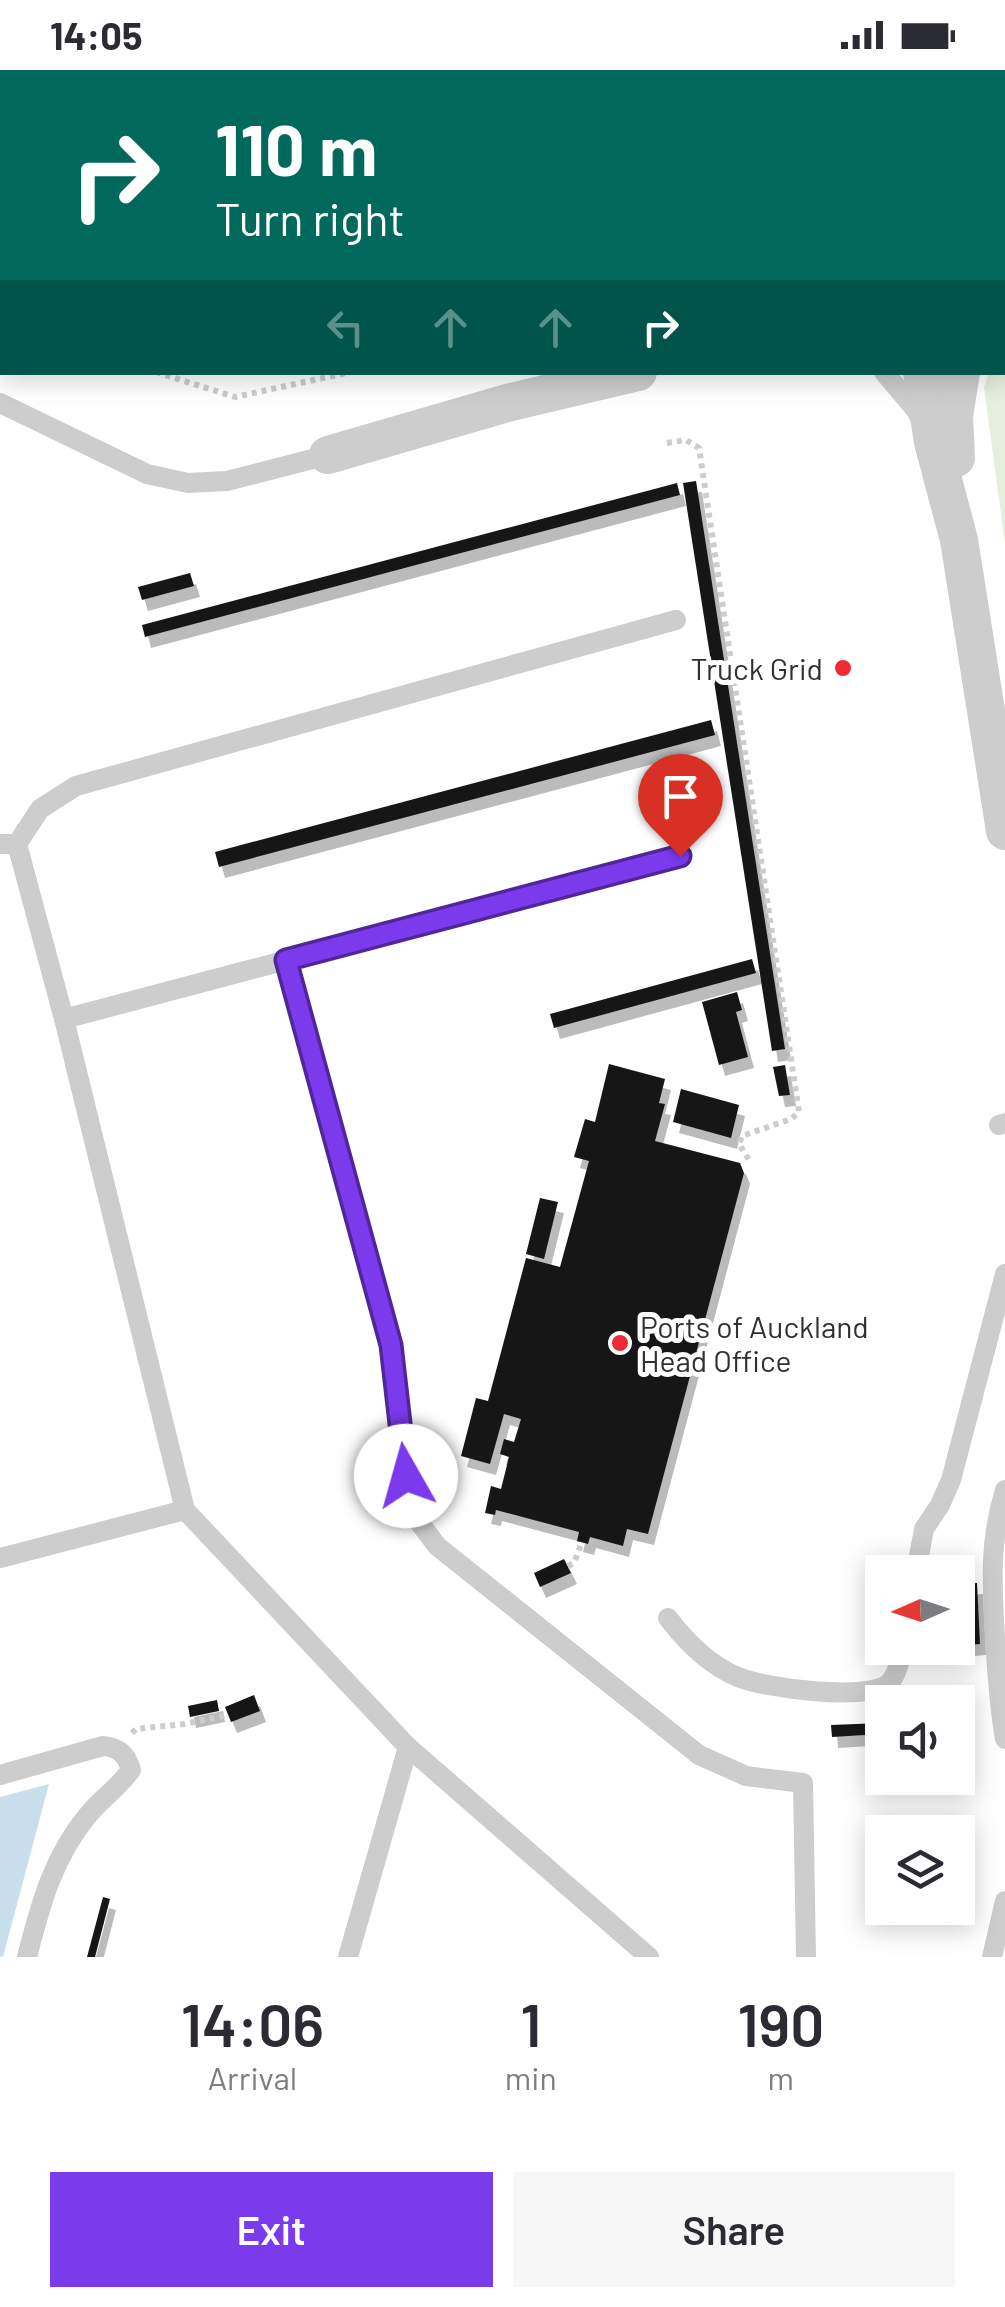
<!DOCTYPE html>
<html lang="en">
<head>
<meta charset="utf-8">
<style>
  body { margin:0; font-family:Barlow,sans-serif; background:#f7f7f7; color:#2b2b33; height:100vh; display:flex; flex-direction:column; font-size:38px; white-space:nowrap }
  * { box-sizing:border-box; margin:0 }
  p { font-size:32px; color:#7c7c81 }
  .icon { flex:none; width:55px; height:55px; fill:none; stroke:currentColor; stroke-width:2; stroke-linecap:round; stroke-linejoin:round }
  .map { position:relative; height:1887px; overflow:hidden }
  .details { display:flex; flex-direction:column; background:#fff; flex:1 }
  .details>* { flex:none }
  .banner { position:absolute; left:0px; top:0px; width:1005px; height:305px; box-shadow:0 5px 25px #0003; background:#00695c; color:#fff; overflow:hidden }
  .needle { width:65px; rotate:267deg }
  .tools { position:absolute; left:865px; top:1485px; display:grid; gap:20px }
  .tools a { display:grid; place-items:center; width:110px; height:110px; border-radius:0px; background:#fff; box-shadow:0 5px 25px #0003; font-size:50px }
  .pin { position:absolute; display:grid; place-items:center; width:85px; height:85px; color:#fff; margin:-102px -42px; border-radius:50% 50% 50% 0; rotate:-45deg; box-shadow:0 0 10px #0007 }
  .pin .icon { rotate:45deg }
  .me { position:absolute; width:110px; margin:-55px; rotate:353deg; stroke-linejoin:round; filter:drop-shadow(0 0 8px #0008) }
  .turn { display:flex; align-items:center; gap:35px; height:210px; padding:0 50px; font-size:45px }
  .turn .icon { width:130px; height:130px; stroke-width:2.5 }
  .turn b { display:block; font-size:70px; line-height:85px }
  .lanes { display:flex; align-items:center; height:95px; padding:0 50px; background:#0003; justify-content:center; gap:50px; direction:ltr }
  .lanes .off { opacity:.35 }
  .eta { display:flex; justify-content:space-evenly; align-items:center; height:170px; text-align:center }
  .eta b { font-size:60px; font-weight:600; line-height:70px }
  .cta { display:flex; gap:20px; margin-top:auto; padding:20px 50px }
  .cta a { flex:1; height:115px; border-radius:0px; background:#7c3aed; color:#fff; font-size:40px; font-weight:600; line-height:115px; text-align:center }
  .cta a+a { background:#f7f7f7; color:#2b2b33 }
  .status { display:flex; justify-content:space-between; align-items:center; height:70px; padding:0 50px; background:#fff; direction:ltr }
  .status svg { height:28px; fill:currentColor }
  .map>svg:first-child { display:block }
  .green { fill:#e6eede }
  .water { fill:#c9dfee }
  .building { fill:#171717; filter:url(#shadow) }
  .lines { fill:none; stroke-linecap:round; stroke-linejoin:round }
  .path { stroke:#cdcdcd; stroke-width:6; stroke-dasharray:5 5; stroke-linecap:butt }
  .service { stroke:#cdcdcd; stroke-width:20 }
  .minor { stroke:#cdcdcd; stroke-width:38 }
  .route-casing { stroke:#51269a; stroke-width:25 }
  .route { stroke:#7c3aed; stroke-width:18 }
  .poi-dot { fill:#ef2a36; stroke:#fff; stroke-width:4 }
  .labels { text-anchor:middle; dominant-baseline:central; stroke-width:10; stroke-linejoin:round; paint-order:stroke }
  .poi-label { font-size:30px; fill:#303030; stroke:#fff; text-anchor:end }
</style>
</head>
<body>
<div class="status"><b>14:05</b><svg viewBox="0 0 49 12"><path d="M0 12V9h3v3zM5 12V6h3v6zM10 12V3h3v9zM15 12V0h3v12zM26 1h20v11H26zM47 4h2v5h-2z"/></svg></div>
<div class="map">
<svg width="1005" height="1887" viewBox="0 0 1005 1887">
  <defs>
    <filter id="shadow"><feDropShadow dx="6" dy="11" stdDeviation="0" flood-color="#0004"/></filter>
  </defs>
  <rect width="100%" height="100%" fill="#fff"/>
  <path class="green" d="M1005,279v195l-21,-157 5,-14 13,-1 1,-21z"/>
  <g class="water">
    <path d="M0,0h549l-1,2h-546v226l-2,-1z"/>
    <path d="M49,1714l-46,173h-3v-160z"/>
  </g>
  <g class="building">
    <path d="M696,411l89,568 -13,2 -89,-568z"/>
    <path d="M677,413l3,12 -535,142 -3,-12z"/>
    <path d="M190,503l4,13 -52,14 -4,-13z"/>
    <path d="M711,650l4,15 -496,132 -4,-15z"/>
    <path d="M752,889l4,14 -202,55 -4,-14z"/>
    <path d="M737,922l5,18 -6,2 12,45 -29,8 -17,-63z"/>
    <path d="M609,994l56,15 -6,24 6,1 -10,37 85,22 4,10 -96,361 -21,-5 -4,17 -33,-9 -2,7 -11,-3 2,-9 -83,-22 -1,5 -10,-2 6,-27 10,3 8,-32 -9,-3 4,-15 10,3 7,-23 -17,-5 -14,50 -29,-8 15,-58 12,3 38,-143 34,9 29,-106 -15,-4 11,-38 10,3z"/>
    <path d="M785,995l5,30 -11,1 -6,-29z"/>
    <path d="M681,1019l58,16 -8,33 -58,-16z"/>
    <path d="M540,1128l18,4 -14,57 -18,-5z"/>
    <path d="M564,1489l7,14 -31,14 -6,-14z"/>
    <path d="M977,1513l3,61 -12,1 -3,-61z"/>
    <path d="M254,1625l6,16 -29,11 -6,-15z"/>
    <path d="M217,1630l2,11 -29,6 -2,-11z"/>
    <path d="M882,1653v11l-50,3 -1,-12z"/>
    <path d="M103,1827l7,2 -15,58h-8z"/>
  </g>
  <g class="lines">
    <g class="path">
      <path d="M0,255l2,1"/>
      <path d="M156,302l79,25 116,-25"/>
      <path d="M667,373l19,-3 13,8 100,664 -8,7 -49,17 -3,8 10,16"/>
      <path d="M568,1496l6,-3 8,-21"/>
      <path d="M132,1663l4,-4 48,-5 44,-9"/>
    </g>
    <g class="service">
      <path d="M884,302l31,37 8,13"/>
      <path d="M0,333l147,71 41,9 39,-2 101,-26"/>
      <path d="M0,774h17l47,175 121,491 223,237 -60,210"/>
      <path d="M17,774l23,-35 36,-23 600,-166"/>
      <path d="M286,890l105,385 15,131 13,46 18,24 262,209 47,21 57,7 3,174"/>
      <path d="M64,949l616,-163"/>
      <path d="M999,1055l6,-2"/>
      <path d="M1005,1420c-16,51 -13,95 -10,148 2,34 4,67 10,101"/>
      <path d="M0,1488l185,-48"/>
      <path d="M916,1502l8,-43 16,-24 11,-25 54,-206"/>
      <path d="M668,1548c19,25 41,47 70,59 25,11 131,25 151,6 9,-9 11,-24 13,-35"/>
      <path d="M408,1677l241,210"/>
      <path d="M0,1705l103,-29c16,1 24,9 28,24 -13,18 -30,29 -43,45 -35,42 -48,91 -61,142"/>
      <path d="M992,1887l13,-56"/>
    </g>
    <g class="minor">
      <path d="M1002,246l3,-2"/>
      <path d="M922,302l11,70 26,98 46,291"/>
      <path d="M328,385l179,-52 131,-31"/>
      <path d="M956,388l-2,-42 7,-44"/>
    </g>
  </g>
  <g class="lines">
    <g class="route-casing">
      <path id="route" d="M406,1406l-15,-131 -105,-385 394,-104"/>
    </g>
    <use href="#route" class="route"/>
  </g>
  <g class="poi-dot">
    <circle cx="843" cy="598" r="10"/>
    <circle cx="620" cy="1273" r="10"/>
  </g>
  <g class="labels">
    <g class="poi-label">
      <text x="823" y="598">Truck Grid</text>
      <text x="640" y="1256" text-anchor="start">Ports of Auckland<tspan x="640" dy="34">Head Office</tspan></text>
    </g>
  </g>
</svg>
<div class="tools">
<a><svg class="needle" viewBox="-14 -14 28 28"><path d="M0-13l5 13h-10z" fill="#e53935"/><path d="M0 13l5-13h-10z" fill="#7c7c81"/></svg></a>
<a><svg class="icon" aria-label="sound" viewBox="0 0 24 24"><path d="M4 9h4l5-4v14l-5-4H4zM17 9q2 3 0 6"/></svg></a>
<a><svg class="icon" aria-label="layers" viewBox="0 0 24 24"><path d="M12 4l9 5-9 5-9-5zM3 14l9 5 9-5"/></svg></a>
</div>
<div class="pin" style="left:680px;top:786px;background:#d93025"><svg class="icon" aria-label="arrive" viewBox="0 0 24 24"><path d="M6 21V4h12l-3 4 3 4H6"/></svg></div>
<svg class="me" style="left:406px;top:1406px" viewBox="-20 -20 40 40"><circle r="19" fill="#fff"/><path d="M0-13L10 11 0 6-10 11z" fill="#7c3aed"/></svg>
<div class="banner">
<div class="turn"><svg class="icon" aria-label="right" viewBox="0 0 24 24"><path d="M7 20v-9h11M14 6l5 5-5 5"/></svg><div><b>110 m</b>Turn right</div></div>
<div class="lanes"><svg class="icon off" aria-label="left" viewBox="0 0 24 24"><path d="M17 20v-9H6M10 6l-5 5 5 5"/></svg><svg class="icon off" aria-label="ahead" viewBox="0 0 24 24"><path d="M12 20V5M6 11l6-6 6 6"/></svg><svg class="icon off" aria-label="ahead" viewBox="0 0 24 24"><path d="M12 20V5M6 11l6-6 6 6"/></svg><svg class="icon" aria-label="right" viewBox="0 0 24 24"><path d="M7 20v-9h11M14 6l5 5-5 5"/></svg></div>
</div>
</div>
<section class="details">
<div class="eta">
<div><b>14:06</b><p>Arrival</p></div>
<div><b>1</b><p>min</p></div>
<div><b>190</b><p>m</p></div>
</div>
<div class="cta"><a>Exit</a><a>Share</a></div>
</section>
</body>
</html>
